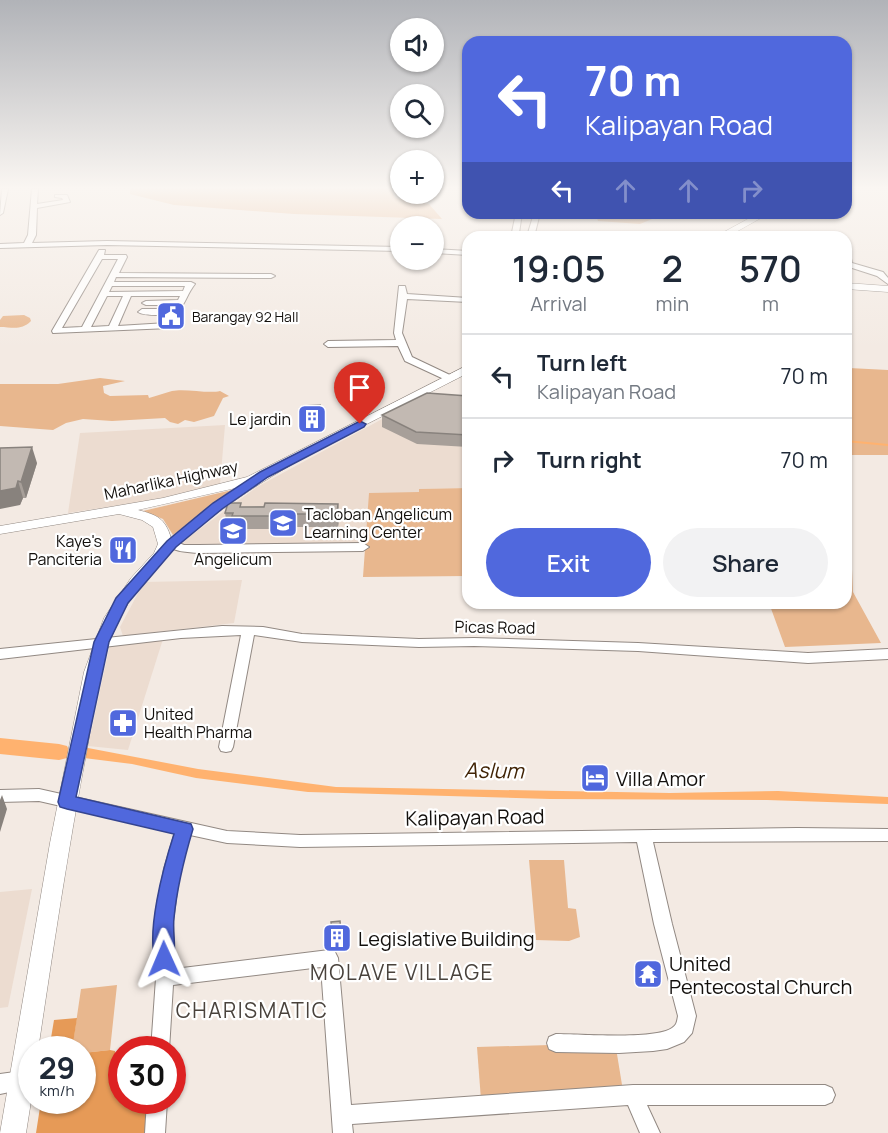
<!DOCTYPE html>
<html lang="en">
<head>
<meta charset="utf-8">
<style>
  body { margin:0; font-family:Manrope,sans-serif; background:#f2f2f3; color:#1f2937; height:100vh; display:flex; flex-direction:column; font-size:22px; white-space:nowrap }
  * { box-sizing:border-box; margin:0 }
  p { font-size:20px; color:#747a83 }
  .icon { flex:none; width:33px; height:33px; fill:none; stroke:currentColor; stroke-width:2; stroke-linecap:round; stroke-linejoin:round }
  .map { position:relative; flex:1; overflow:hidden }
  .panel { position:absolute; left:462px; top:231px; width:390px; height:378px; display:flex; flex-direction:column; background:#fff; border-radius:18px; box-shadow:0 2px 4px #0004 }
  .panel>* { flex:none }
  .hud { position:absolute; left:462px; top:36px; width:390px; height:183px; border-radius:18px; box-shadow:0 2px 4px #0004; background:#5068dd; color:#fff; overflow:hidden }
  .fabs { position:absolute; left:390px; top:18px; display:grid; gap:12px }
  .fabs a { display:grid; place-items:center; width:54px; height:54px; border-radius:50%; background:#fff; box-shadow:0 2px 4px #0004; font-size:30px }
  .speed { position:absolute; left:18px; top:1036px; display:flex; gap:12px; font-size:30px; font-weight:700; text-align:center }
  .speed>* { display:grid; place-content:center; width:78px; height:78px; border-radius:50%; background:#fff; box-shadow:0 2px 4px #0004; line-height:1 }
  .speed small { font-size:15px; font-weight:400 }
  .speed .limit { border:9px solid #d22; background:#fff; color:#111 }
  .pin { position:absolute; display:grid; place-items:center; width:51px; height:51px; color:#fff; margin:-62px -26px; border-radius:50% 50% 50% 0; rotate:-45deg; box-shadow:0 0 6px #0007 }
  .pin .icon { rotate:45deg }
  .me { position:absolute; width:66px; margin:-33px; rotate:359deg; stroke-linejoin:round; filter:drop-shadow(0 0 4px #0008) }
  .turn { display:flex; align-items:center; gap:21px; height:126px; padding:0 24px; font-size:27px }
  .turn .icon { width:78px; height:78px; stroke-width:2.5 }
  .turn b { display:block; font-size:42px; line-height:51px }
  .lanes { display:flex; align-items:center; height:57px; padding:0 24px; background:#0003; justify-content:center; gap:30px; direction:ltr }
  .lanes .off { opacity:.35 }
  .eta { display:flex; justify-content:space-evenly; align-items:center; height:102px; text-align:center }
  .eta b { font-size:36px; font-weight:600; line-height:42px }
  .primary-button { display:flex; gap:12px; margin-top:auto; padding:12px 24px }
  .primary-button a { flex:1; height:69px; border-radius:36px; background:#5068dd; color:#fff; font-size:24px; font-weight:600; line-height:69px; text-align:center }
  .primary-button a+a { background:#f2f2f3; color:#1f2937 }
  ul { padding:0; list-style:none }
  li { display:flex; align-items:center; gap:18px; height:84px; padding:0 24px; border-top:2px solid #e0e1e3 }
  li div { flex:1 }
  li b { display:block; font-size:22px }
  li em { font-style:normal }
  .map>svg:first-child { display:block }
  .built { fill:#ecdcd0 }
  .green { fill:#e8b78e }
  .forest { fill:#e69a57 }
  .water { fill:#ffb26f }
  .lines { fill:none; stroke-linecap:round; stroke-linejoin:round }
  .stream { stroke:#ffb26f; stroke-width:2 }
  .river { fill:#ffb26f; fill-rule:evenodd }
  .minor-casing { stroke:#928983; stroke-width:2 }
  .major-casing { stroke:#928983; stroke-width:1 }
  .minor { fill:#fff; fill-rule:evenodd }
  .major { fill:#fff; fill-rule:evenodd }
  .wall { fill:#a79f99 }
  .shaded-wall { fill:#88827d }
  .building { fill:#c2b9b2; stroke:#88827d; stroke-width:1.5 }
  .route { fill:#5068dd; stroke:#344490; stroke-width:1.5 }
  .labels { text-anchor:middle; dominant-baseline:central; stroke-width:4.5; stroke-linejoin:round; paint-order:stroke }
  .far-poi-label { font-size:14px; fill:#13100d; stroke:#fff; text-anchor:start }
  .poi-label { font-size:16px; fill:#13100d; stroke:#fff; text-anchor:end }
  .street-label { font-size:16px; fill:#13100d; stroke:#fff }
  .near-poi-label { font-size:20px; fill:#13100d; stroke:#fff; text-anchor:start }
  .near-street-label { font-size:20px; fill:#13100d; stroke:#fff }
  .near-water-label { font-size:21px; font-style:italic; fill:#412406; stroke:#fff }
  .near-neighbourhood-label { font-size:21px; letter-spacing:1.5px; fill:#49423c; stroke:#fff }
</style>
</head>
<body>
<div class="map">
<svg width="888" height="1133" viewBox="0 0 888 1133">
  <rect width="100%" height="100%" fill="#f3eae3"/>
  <g class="built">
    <path d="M419,399l49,8v81l-48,1 -1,3 -54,53h-187l79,-58z"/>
    <path d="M225,425l-5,60 -67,15 -85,13 12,-80z"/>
    <path d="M242,580l-8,43 -111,13 -3,-9 24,-45z"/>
    <path d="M163,639l-35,111 -40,-4 22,-102z"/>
    <path d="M32,889l-24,118 -8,1v-116z"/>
  </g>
  <g class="green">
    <path d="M130,189h261l4,9 34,6 13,15 -148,-5 -120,-9 -44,-11z"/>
    <path d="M595,213h61l1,4 -17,7 -42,-3z"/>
    <path d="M24,315l6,3 1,3c-10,10 -19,6 -31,6v-7l3,-4z"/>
    <path d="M846,360l3,8 39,2v85h-41l6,137 28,51 -96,4 -16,-44h77z"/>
    <path d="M100,378l25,3 -22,5 1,7 6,3 38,-1 1,3c8,-2 15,-5 23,-7 13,-3 36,3 48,0l9,5 -6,2 -9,18 -20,6 -9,-2 -7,4 -8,-2 -5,-4 -53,3 -29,-2 -17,4 -13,7 -53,-4v-42h58z"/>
    <path d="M468,488v88l-105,1 6,-84 50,-1v-3z"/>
    <path d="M232,490l-59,45 -10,-16 -20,-8z"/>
    <path d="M529,860h35l4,48 8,1 4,28 -11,4 -33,-1z"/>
    <path d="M117,985l-7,65 -27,3 -1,-3h-10l9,-61z"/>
    <path d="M550,1045l66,3 7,43 -142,9 -4,-53z"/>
  </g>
  <g class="forest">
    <path d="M77,1018l-5,32h-23l5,-30z"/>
    <path d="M110,1050l5,1 2,12h4l1,38h28l-3,32h-111l5,-32h41l1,-48z"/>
  </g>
  <path class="water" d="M88,748l110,21 138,18 334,6 108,-2 110,6v7l-121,-4 -217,-1 -242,-7 -112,-14 -64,-14 -48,-6 1,-9z"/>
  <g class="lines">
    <path class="stream" d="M846,441l42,4"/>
    <path class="river" d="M0,738l59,6 8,2 3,6 -3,6 -8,2 -59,-6z"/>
    <g class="minor-casing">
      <g id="minor">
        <path d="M2,189h6l-5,24 -3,2z"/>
        <path d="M32,189h6l-1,15 26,-4 -1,-2 -7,-1v-2h12l3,7 -33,6 -1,27 -4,8 75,-2 293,6v4l-293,-6 -107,3v-4l24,-1 4,-8z"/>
        <path d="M516,213h6l-3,20h9l6,-20h6l-6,24h-23z"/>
        <path d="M434,249l34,2v4l-34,-2z"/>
        <path d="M99,250h6l-1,5h22l1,2 -8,16 152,1 4,2 -4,2 -155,-1 -2,5h77l4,2c-14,18 -8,31 -38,31 -7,0 -14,0 -19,-3l4,-3h27l5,-4h-28l-4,-2 4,-2 32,-1 2,-4h-49l-13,30 49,-3 3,1v4l-117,5 -1,-2zM102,259h16l-36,68 -20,1zM112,286h73l-2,5 -74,1zM107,296h16l-14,30 -18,1z"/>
        <path d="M846,252l4,2 2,9 31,9 5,6v6l-11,-8 -31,-10z"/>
        <path d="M399,286h6l2,8 61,4v4l-61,-3 -5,34 10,24 40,19v4h-6l-41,-19 -7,-15 -70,1 -4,-3 4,-3 68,-1 -2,-7z"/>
        <path d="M171,540l13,5h15l164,-2 6,4 -6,4 -164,2c-12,-1 -25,-1 -34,-9z"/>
        <path d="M222,626l41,1 39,7 117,5 55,-1 164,5 170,10 80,-4v10l-80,4 -170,-12 -164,-5 -55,1 -117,-5 -48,-7 -21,112 -2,4 -5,1 -5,-1 -2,-4 22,-112 -60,3 -181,21v-10z"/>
        <path d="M39,789l188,42 73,4 497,-7 91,1v12l-235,1 19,82 24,92 -4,17 -8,9 -17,7 -14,2 -34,2 -63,-1 -7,-3 -2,-6 2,-6 7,-3c23,0 99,6 116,-6 5,-3 5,-7 6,-12l-24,-92 -17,-82 -337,5 -73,-4 -37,-8 -10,34 -7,52 1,48 155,-19 6,2 3,6 13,147 282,-20h192l7,3 3,7 -3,7 -7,3h-178l13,28h-20l-12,-28 -276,19 1,9h-20l-12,-166 -148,18 -4,65h-18l5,-72 -1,-57 9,-52 11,-37 -136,-31 -39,1v-12z"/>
        <path d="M22,1071l7,3 3,7 -3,7 -29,6v-20z"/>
        <path d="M147,1101h20l-2,32h-20z"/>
      </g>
    </g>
    <g class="major-casing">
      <g id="major">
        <path d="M759,213h11l-43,24h-12z"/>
        <path d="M846,283l42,3v6l-42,-3z"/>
        <path d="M468,365v8c-111,58 -267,122 -339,229 -28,43 -33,98 -42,147 -19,100 -34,201 -49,301h-6v45l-6,38h-26l50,-290 34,-171 20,-54 27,-40 23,-25 4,-9 -5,-17 -11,-7 -23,-6 -119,20v-8l163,-28 84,-21zM236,488l-65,50c-6,-20 -14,-23 -33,-28z"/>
      </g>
    </g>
    <use href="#minor" class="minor"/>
    <use href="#major" class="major"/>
  </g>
  <g class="wall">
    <path d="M468,396v51l-51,-3 -35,-17v-12z"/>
    <path d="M321,413l-1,11 -16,1 -1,-8z"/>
    <path d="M0,448l37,15 -11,35h-3l-3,7z"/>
    <path d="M241,503v4l97,-3 1,13 -1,10h-46v2h-58l-1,-4h-6l-2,-12z"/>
    <path d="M340,921l2,28h-9v-5z"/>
  </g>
  <g class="shaded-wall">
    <path d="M32,447l5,16 -11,35 -5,-16z"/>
    <path d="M18,481l5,17 -3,7 -20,4v-18z"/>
    <path d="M338,504l1,13 -1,10 -1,-13z"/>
    <path d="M2,795l5,14 -7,23v-32z"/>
  </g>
  <g class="building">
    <path d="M427,393l41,3v39l-52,-3 -34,-17z"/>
    <path d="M320,405v11l-17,1v-11z"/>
    <path d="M32,447l-11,35 -3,-1 -2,7 -16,3v-43z"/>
    <path d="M228,503h13l-1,4h24l1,-4 73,1 -1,10h-46l-1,2h-58l1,-3h-8z"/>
    <path d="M340,921l2,23h-9l-2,-22z"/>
  </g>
  <linearGradient id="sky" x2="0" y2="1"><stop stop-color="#b1b3b8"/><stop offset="0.54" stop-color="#faf6f2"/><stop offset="1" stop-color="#faf6f2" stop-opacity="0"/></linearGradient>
  <rect width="888" height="348" fill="url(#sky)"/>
  <path class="route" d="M360,421l6,3 -2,3 -96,50 -46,32 -46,38 -48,56 -19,39 -33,155 115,27 2,5c-9,30 -16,58 -19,89 -2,16 4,33 -3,48l-7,2 -7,-2c-13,-30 7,-101 17,-132l-107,-25 -7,-2 -2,-5 36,-160 22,-44 51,-57 46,-38 47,-31z"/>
  <defs>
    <g id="civic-square" transform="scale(1.5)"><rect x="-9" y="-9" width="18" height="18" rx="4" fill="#5068dd" stroke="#fff"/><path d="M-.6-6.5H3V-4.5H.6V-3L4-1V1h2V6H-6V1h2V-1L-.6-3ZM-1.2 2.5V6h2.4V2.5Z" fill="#fff"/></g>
    <g id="building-square" transform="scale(1.5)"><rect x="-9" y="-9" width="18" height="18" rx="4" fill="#5068dd" stroke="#fff"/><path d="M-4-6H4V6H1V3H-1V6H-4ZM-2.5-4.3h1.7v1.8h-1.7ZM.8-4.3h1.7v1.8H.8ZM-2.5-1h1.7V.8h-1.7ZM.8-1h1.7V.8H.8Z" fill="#fff"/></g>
    <g id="school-square" transform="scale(1.5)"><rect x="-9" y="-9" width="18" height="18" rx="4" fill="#5068dd" stroke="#fff"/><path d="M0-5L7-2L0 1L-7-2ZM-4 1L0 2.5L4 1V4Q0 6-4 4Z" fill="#fff"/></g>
    <g id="restaurant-square" transform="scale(1.5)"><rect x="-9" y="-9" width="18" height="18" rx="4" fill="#5068dd" stroke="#fff"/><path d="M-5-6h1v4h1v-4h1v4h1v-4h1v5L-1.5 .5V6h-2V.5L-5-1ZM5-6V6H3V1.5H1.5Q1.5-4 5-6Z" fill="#fff"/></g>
    <g id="pharmacy-square" transform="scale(1.5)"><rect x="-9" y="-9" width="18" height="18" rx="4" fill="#5068dd" stroke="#fff"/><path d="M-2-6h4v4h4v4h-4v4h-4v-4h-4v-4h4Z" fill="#fff"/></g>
    <g id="hotel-square" transform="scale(1.5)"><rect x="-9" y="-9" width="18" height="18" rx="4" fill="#5068dd" stroke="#fff"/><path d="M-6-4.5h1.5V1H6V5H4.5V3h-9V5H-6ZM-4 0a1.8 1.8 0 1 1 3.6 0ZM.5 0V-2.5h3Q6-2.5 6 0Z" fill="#fff"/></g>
    <g id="temple-square" transform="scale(1.5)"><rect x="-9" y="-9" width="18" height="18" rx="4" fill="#5068dd" stroke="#fff"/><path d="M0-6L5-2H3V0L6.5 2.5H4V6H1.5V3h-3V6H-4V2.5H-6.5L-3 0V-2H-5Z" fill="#fff"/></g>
  </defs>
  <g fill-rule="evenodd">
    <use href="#civic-square" x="171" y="316"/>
    <use href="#building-square" x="312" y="419"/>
    <use href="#school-square" x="283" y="523"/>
    <use href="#school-square" x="233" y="531"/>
    <use href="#restaurant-square" x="123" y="550"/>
    <use href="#pharmacy-square" x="123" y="723"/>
    <use href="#hotel-square" x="595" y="778"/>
    <use href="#building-square" x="337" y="938"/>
    <use href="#temple-square" x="648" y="974"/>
  </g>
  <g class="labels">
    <g class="far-poi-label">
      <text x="192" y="316">Barangay 92 Hall</text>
    </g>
    <g class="poi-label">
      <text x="291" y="419">Le jardin</text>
      <text x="304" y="514" text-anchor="start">Tacloban Angelicum<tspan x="304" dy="18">Learning Center</tspan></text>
      <text x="102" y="541">Kaye's<tspan x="102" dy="18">Panciteria</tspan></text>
      <text x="233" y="559" text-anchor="middle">Angelicum</text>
      <text x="144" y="714" text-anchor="start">United<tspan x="144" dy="18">Health Pharma</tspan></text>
    </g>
    <g class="street-label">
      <text transform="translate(171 480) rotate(-12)">Maharlika Highway</text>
      <text transform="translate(495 627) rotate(1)">Picas Road</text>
    </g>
    <g class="near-poi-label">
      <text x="616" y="778">Villa Amor</text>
      <text x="358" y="938">Legislative Building</text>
      <text x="669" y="963">United<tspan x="669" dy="23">Pentecostal Church</tspan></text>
    </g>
    <g class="near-street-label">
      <text transform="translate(475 817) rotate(-1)">Kalipayan Road</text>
    </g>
    <g class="near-water-label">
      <text transform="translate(494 770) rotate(1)">Aslum</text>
    </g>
    <g class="near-neighbourhood-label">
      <text x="402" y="972">MOLAVE VILLAGE</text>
      <text x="252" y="1010">CHARISMATIC</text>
    </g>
  </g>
</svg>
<div class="fabs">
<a><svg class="icon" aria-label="sound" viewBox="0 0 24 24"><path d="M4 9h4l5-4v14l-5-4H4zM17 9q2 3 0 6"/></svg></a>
<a><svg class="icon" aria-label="search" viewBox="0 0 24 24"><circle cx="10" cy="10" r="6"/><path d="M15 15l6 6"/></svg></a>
<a>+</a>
<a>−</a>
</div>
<div class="speed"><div>29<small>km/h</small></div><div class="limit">30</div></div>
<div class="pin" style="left:360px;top:424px;background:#d93025"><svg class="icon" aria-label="arrive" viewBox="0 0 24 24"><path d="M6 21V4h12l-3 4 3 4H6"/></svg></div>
<svg class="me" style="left:164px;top:959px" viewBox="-20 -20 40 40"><path d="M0-17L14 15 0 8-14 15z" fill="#5068dd" stroke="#fff" stroke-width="4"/></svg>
<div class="hud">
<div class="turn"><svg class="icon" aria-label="left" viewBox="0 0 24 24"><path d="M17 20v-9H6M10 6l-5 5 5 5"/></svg><div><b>70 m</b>Kalipayan Road</div></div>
<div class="lanes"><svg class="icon" aria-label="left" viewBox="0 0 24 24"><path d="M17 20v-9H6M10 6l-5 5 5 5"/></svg><svg class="icon off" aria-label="ahead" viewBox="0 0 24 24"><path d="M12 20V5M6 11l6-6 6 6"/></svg><svg class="icon off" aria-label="ahead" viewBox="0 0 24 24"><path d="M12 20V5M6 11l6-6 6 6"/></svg><svg class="icon off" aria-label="right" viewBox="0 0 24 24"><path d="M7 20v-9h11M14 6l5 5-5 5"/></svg></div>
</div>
<section class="panel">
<div class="eta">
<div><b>19:05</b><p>Arrival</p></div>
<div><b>2</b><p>min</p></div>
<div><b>570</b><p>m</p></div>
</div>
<ul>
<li><svg class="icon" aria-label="left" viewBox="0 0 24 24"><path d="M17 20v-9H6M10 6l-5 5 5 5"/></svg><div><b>Turn left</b><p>Kalipayan Road</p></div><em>70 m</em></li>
<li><svg class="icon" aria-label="right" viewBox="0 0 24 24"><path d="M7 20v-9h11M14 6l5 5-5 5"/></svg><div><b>Turn right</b></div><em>70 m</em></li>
</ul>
<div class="primary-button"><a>Exit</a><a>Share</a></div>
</section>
</div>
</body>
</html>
